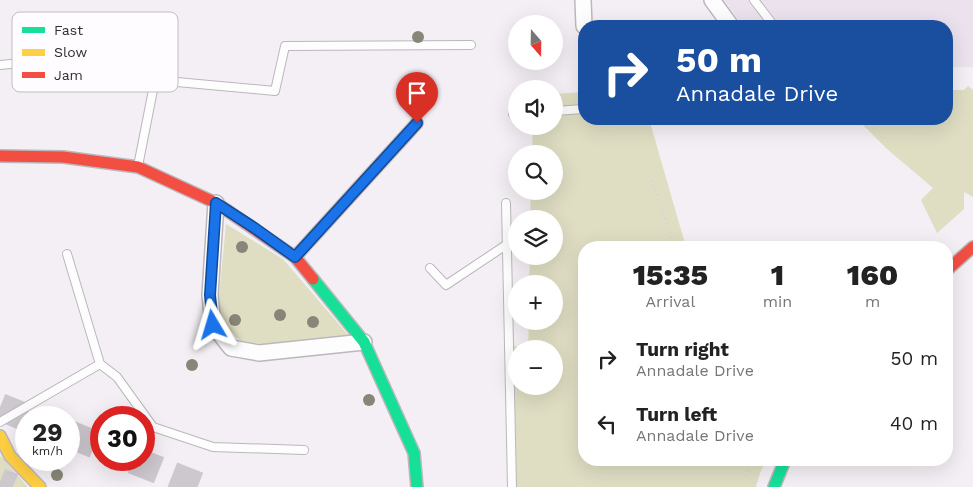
<!DOCTYPE html>
<html lang="en">
<head>
<meta charset="utf-8">
<style>
  body { margin:0; font-family:"Work Sans",sans-serif; background:#f6f6f6; color:#222; height:100vh; display:flex; flex-direction:column; font-size:19px; white-space:nowrap }
  * { box-sizing:border-box; margin:0 }
  p { font-size:16px; color:#767676 }
  .icon { flex:none; width:28px; height:28px; fill:none; stroke:currentColor; stroke-width:2; stroke-linecap:round; stroke-linejoin:round }
  .map { position:relative; flex:1; overflow:hidden }
  .details { position:absolute; left:578px; top:241px; width:375px; height:225px; display:flex; flex-direction:column; background:#fff; border-radius:20px; box-shadow:0 5px 20px #0002 }
  .details>* { flex:none }
  .top-card { position:absolute; left:578px; top:20px; width:375px; height:105px; border-radius:20px; box-shadow:0 5px 20px #0002; background:#1a4fa0; color:#fff; overflow:hidden }
  .needle { width:32px; rotate:160deg }
  .fabs { position:absolute; left:508px; top:15px; display:grid; gap:10px }
  .fabs a { display:grid; place-items:center; width:55px; height:55px; border-radius:50%; background:#fff; box-shadow:0 5px 20px #0002; font-size:25px }
  .speed { position:absolute; left:15px; top:406px; display:flex; gap:10px; font-size:25px; font-weight:700; text-align:center }
  .speed>* { display:grid; place-content:center; width:65px; height:65px; border-radius:50%; background:#fff; box-shadow:0 5px 20px #0002; line-height:1 }
  .speed small { font-size:12px; font-weight:400 }
  .speed .limit { border:8px solid #d22; background:#fff; color:#111 }
  .pin { position:absolute; display:grid; place-items:center; width:42px; height:42px; color:#fff; margin:-51px -21px; border-radius:50% 50% 50% 0; rotate:-45deg; box-shadow:0 0 5px #0007 }
  .pin .icon { rotate:45deg }
  .me { position:absolute; width:55px; margin:-28px; rotate:353deg; stroke-linejoin:round; filter:drop-shadow(0 0 4px #0008) }
  .turn { display:flex; align-items:center; gap:18px; height:105px; padding:0 15px; font-size:22px }
  .turn .icon { width:65px; height:65px; stroke-width:2.5 }
  .turn b { display:block; font-size:35px; line-height:42px }
  .eta { display:flex; justify-content:space-evenly; align-items:center; height:85px; text-align:center }
  .eta b { font-size:30px; font-weight:800; line-height:35px }
  ul { padding:0; list-style:none }
  li { display:flex; align-items:center; gap:15px; height:65px; padding:0 15px }
  li div { flex:1 }
  li b { display:block; font-size:19px }
  li em { font-style:normal }
  .map>svg:first-child { display:block }
  .built { fill:#ece2ed }
  .green { fill:#dfdec3; fill-rule:evenodd }
  .lines { fill:none; stroke-linecap:round; stroke-linejoin:round }
  .highway-tunnel { stroke:#cdc8cd; stroke-width:28; stroke-dasharray:28 14; stroke-linecap:butt }
  .lane-casing { stroke:#bbb7bc; stroke-width:10 }
  .street-casing { stroke:#bbb7bc; stroke-width:18 }
  .fast-casing { stroke:#bbb7bc; stroke-width:14 }
  .slow-casing { stroke:#bbb7bc; stroke-width:14 }
  .jam-casing { stroke:#bbb7bc; stroke-width:14 }
  .path { stroke:#d5d5d5; stroke-width:3; stroke-dasharray:1 4; stroke-linecap:butt }
  .lane { stroke:#fdfdfd; stroke-width:8 }
  .street { stroke:#fdfdfd; stroke-width:15 }
  .fast { stroke:#16e098; stroke-width:11 }
  .slow { stroke:#ffcf43; stroke-width:11 }
  .jam { stroke:#f24e42; stroke-width:11 }
  .tree { fill:#888678 }
  .route-casing { stroke:#114b97; stroke-width:12 }
  .route { stroke:#1a73e8; stroke-width:9 }
  .key { fill:#fefcff; stroke:#c0bec2; stroke-width:1 }
  .key-label { font-size:14px; fill:#312e32 }
</style>
</head>
<body>
<div class="map">
<svg width="973" height="487" viewBox="0 0 973 487">
  <rect width="100%" height="100%" fill="#f4eff4"/>
  <path class="built" d="M724,0h249v67h-27v-41h-203z"/>
  <g class="green">
    <path d="M968,86l5,4v107l-9,-5v17l-27,24 -16,-33 12,-12 -46,-39 -30,-30h89v-29h18z"/>
    <path d="M584,92v27h65l37,128 -102,1v212h182l-6,13 -4,14h-240l-2,-141 7,2 7,-1 1,-26h25v-37h-25l1,-28h24v-37h-24l1,-28h23v-37h-22l1,-28h21v-32zM516,349h38v37h-38z"/>
    <path d="M226,224l57,35 66,77 -81,9 -28,-4 -18,-19 -3,-26z"/>
    <path d="M0,455l28,32h-28z"/>
  </g>
  <g class="lines">
    <g class="highway-tunnel">
      <path d="M0,407l27,11"/>
      <path d="M69,434l32,13"/>
      <path d="M133,460l68,27"/>
      <path d="M0,482l13,5"/>
    </g>
    <g class="lane-casing">
      <g id="lane">
        <path d="M754,0l20,26"/>
        <path d="M0,65l151,-14 4,29 120,11 10,-45 186,-1"/>
        <path d="M554,111l30,-2"/>
        <path d="M513,114h3"/>
        <path d="M138,166l17,-86"/>
        <path d="M506,203l6,284"/>
        <path d="M67,254l33,110 17,13 36,50 60,20 91,3"/>
        <path d="M430,268l16,17 60,-40"/>
        <path d="M0,422l100,-58"/>
      </g>
    </g>
    <g class="street-casing">
      <g id="street">
        <path d="M583,0l1,26"/>
        <path d="M712,0l19,26"/>
        <path d="M216,203l-6,92 3,30 18,23 28,5 105,-11"/>
      </g>
    </g>
    <g class="fast-casing">
      <g id="fast">
        <path d="M313,279l51,63 50,111 3,34"/>
        <path d="M774,487l11,-27"/>
      </g>
    </g>
    <g class="slow-casing">
      <path id="slow" d="M0,436l10,20 30,31"/>
    </g>
    <g class="jam-casing">
      <g id="jam">
        <path d="M0,156l63,1 75,10 78,36 79,54 18,22"/>
        <path d="M295,257l122,-134"/>
        <path d="M946,271l27,-24"/>
      </g>
    </g>
    <g class="path">
      <path d="M648,171l28,77"/>
      <path d="M748,460l-2,15 8,8 -1,4"/>
    </g>
    <use href="#lane" class="lane"/>
    <use href="#street" class="street"/>
    <use href="#fast" class="fast"/>
    <use href="#slow" class="slow"/>
    <use href="#jam" class="jam"/>
  </g>
  <g class="tree">
    <circle cx="418" cy="37" r="6"/>
    <circle cx="242" cy="247" r="6"/>
    <circle cx="280" cy="315" r="6"/>
    <circle cx="235" cy="320" r="6"/>
    <circle cx="313" cy="322" r="6"/>
    <circle cx="192" cy="365" r="6"/>
    <circle cx="369" cy="400" r="6"/>
    <circle cx="57" cy="475" r="6"/>
  </g>
  <g class="lines">
    <g class="route-casing">
      <path id="route" d="M213,325l-3,-30 6,-92 40,26 39,28 122,-134"/>
    </g>
    <use href="#route" class="route"/>
  </g>
  <rect x="12" y="12" width="166" height="80" rx="8" class="key"/>
  <rect x="22" y="27" width="23" height="6" fill="#16e098"/>
  <rect x="22" y="49" width="23" height="7" fill="#ffcf43"/>
  <rect x="22" y="72" width="23" height="6" fill="#f24e42"/>
  <g class="key-label">
    <text x="54" y="35">Fast</text>
    <text x="54" y="57">Slow</text>
    <text x="54" y="80">Jam</text>
  </g>
</svg>
<div class="fabs">
<a><svg class="needle" viewBox="-14 -14 28 28"><path d="M0-13l5 13h-10z" fill="#e53935"/><path d="M0 13l5-13h-10z" fill="#767676"/></svg></a>
<a><svg class="icon" aria-label="sound" viewBox="0 0 24 24"><path d="M4 9h4l5-4v14l-5-4H4zM17 9q2 3 0 6"/></svg></a>
<a><svg class="icon" aria-label="search" viewBox="0 0 24 24"><circle cx="10" cy="10" r="6"/><path d="M15 15l6 6"/></svg></a>
<a><svg class="icon" aria-label="layers" viewBox="0 0 24 24"><path d="M12 4l9 5-9 5-9-5zM3 14l9 5 9-5"/></svg></a>
<a>+</a>
<a>−</a>
</div>
<div class="speed"><div>29<small>km/h</small></div><div class="limit">30</div></div>
<div class="pin" style="left:417px;top:123px;background:#d93025"><svg class="icon" aria-label="arrive" viewBox="0 0 24 24"><path d="M6 21V4h12l-3 4 3 4H6"/></svg></div>
<svg class="me" style="left:213px;top:325px" viewBox="-20 -20 40 40"><path d="M0-17L14 15 0 8-14 15z" fill="#1a73e8" stroke="#fff" stroke-width="4"/></svg>
<div class="top-card">
<div class="turn"><svg class="icon" aria-label="right" viewBox="0 0 24 24"><path d="M7 20v-9h11M14 6l5 5-5 5"/></svg><div><b>50 m</b>Annadale Drive</div></div>
</div>
<section class="details">
<div class="eta">
<div><b>15:35</b><p>Arrival</p></div>
<div><b>1</b><p>min</p></div>
<div><b>160</b><p>m</p></div>
</div>
<ul>
<li><svg class="icon" aria-label="right" viewBox="0 0 24 24"><path d="M7 20v-9h11M14 6l5 5-5 5"/></svg><div><b>Turn right</b><p>Annadale Drive</p></div><em>50 m</em></li>
<li><svg class="icon" aria-label="left" viewBox="0 0 24 24"><path d="M17 20v-9H6M10 6l-5 5 5 5"/></svg><div><b>Turn left</b><p>Annadale Drive</p></div><em>40 m</em></li>
</ul>
</section>
</div>
</body>
</html>
